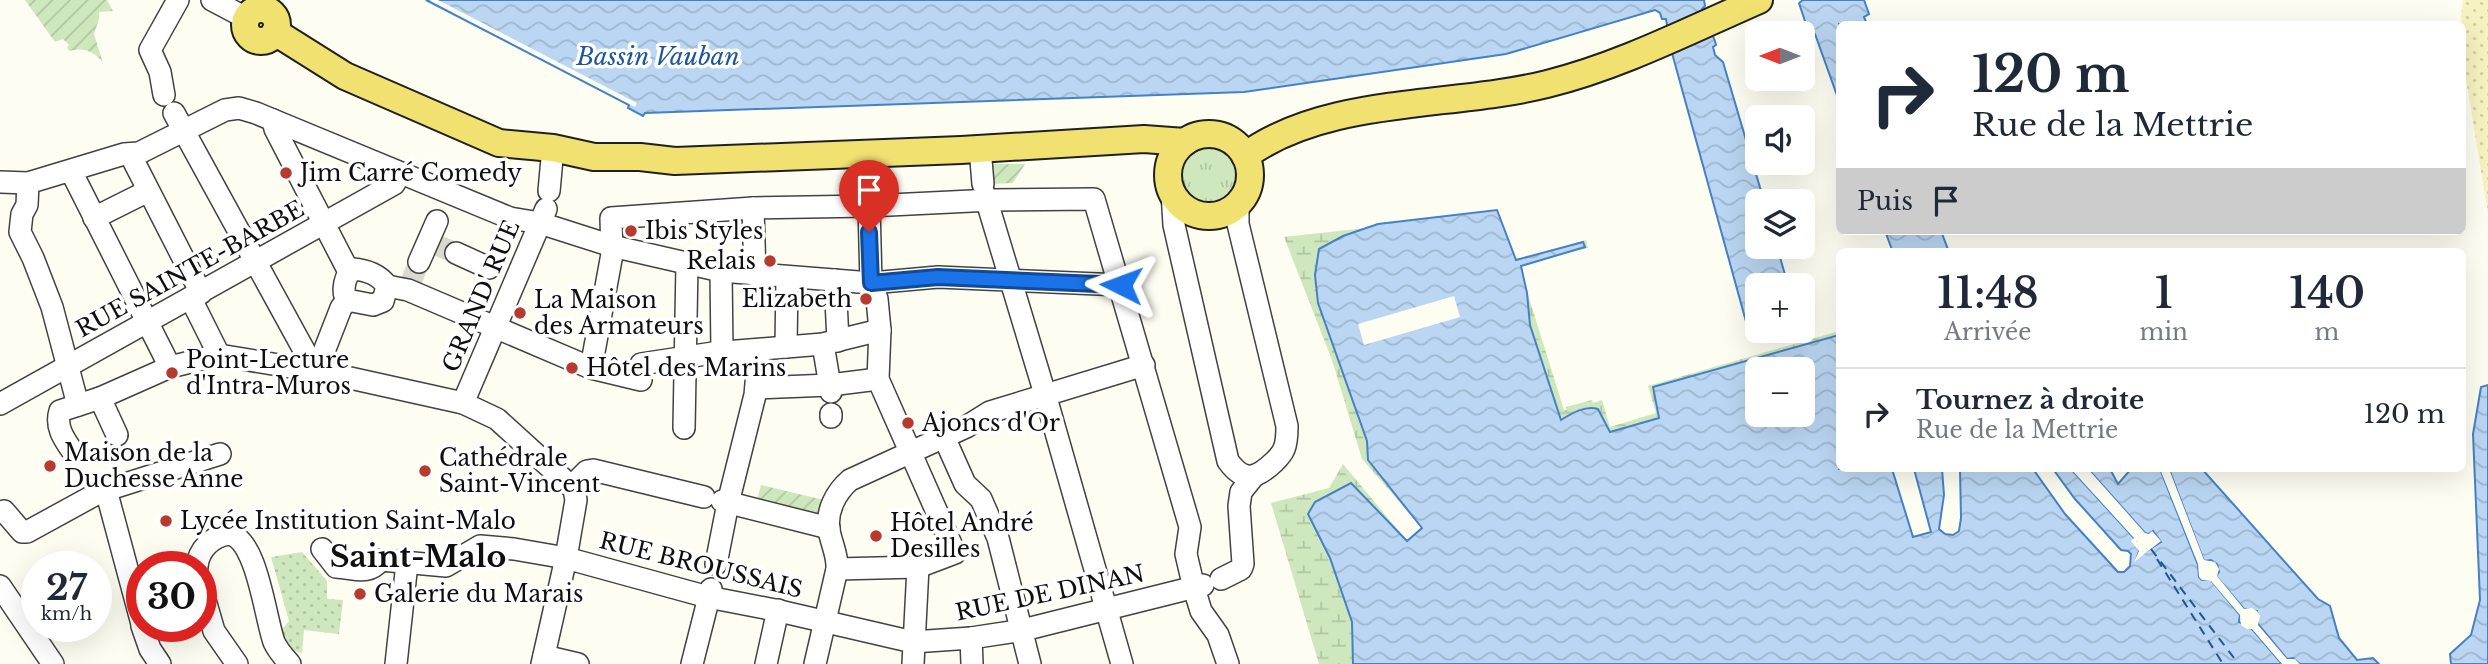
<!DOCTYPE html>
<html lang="fr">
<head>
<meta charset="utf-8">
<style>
  body { margin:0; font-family:"Libre Baskerville",serif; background:#f6f6f7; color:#1f2937; height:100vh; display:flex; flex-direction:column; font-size:26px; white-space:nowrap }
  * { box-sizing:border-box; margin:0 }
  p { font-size:23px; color:#747a83 }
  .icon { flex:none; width:38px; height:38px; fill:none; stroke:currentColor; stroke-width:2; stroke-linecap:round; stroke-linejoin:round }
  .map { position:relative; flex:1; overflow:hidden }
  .drawer { position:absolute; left:1836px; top:248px; width:630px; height:224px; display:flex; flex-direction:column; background:#fff; border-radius:10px; box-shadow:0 7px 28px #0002 }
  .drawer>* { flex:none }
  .hud { position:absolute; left:1836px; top:21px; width:630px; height:214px; border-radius:10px; box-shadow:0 7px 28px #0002; background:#fff; color:#1f2937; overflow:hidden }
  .needle { width:46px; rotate:270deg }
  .buttons { position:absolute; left:1745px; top:21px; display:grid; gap:14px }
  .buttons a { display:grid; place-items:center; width:70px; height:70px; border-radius:10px; background:#fff; box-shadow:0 7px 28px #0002; font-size:35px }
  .speed { position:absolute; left:21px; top:551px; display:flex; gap:14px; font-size:35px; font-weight:700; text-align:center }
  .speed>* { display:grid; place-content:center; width:91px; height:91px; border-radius:50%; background:#fff; box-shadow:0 7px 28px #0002; line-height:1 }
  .speed small { font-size:18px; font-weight:400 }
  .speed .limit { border:10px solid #d22; background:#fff; color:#111 }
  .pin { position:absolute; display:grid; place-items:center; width:60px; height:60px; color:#fff; margin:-72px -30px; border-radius:50% 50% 50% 0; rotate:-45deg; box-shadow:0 0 7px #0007 }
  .pin .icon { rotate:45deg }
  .me { position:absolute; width:77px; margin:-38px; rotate:273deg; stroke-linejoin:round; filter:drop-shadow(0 0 5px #0008) }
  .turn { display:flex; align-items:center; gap:24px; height:147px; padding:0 21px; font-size:32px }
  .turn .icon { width:91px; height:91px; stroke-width:2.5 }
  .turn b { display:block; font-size:49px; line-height:60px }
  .then { display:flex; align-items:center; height:66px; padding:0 21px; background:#0003; gap:14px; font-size:26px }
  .eta { display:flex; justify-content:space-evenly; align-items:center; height:119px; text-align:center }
  .eta b { font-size:42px; font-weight:600; line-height:49px }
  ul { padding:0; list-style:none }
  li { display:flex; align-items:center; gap:21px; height:91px; padding:0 21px; border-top:2px solid #e0e1e3 }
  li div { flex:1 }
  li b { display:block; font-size:26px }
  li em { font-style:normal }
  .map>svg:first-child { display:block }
  .grass { fill:url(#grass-tufts) }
  .wetland { fill:url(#wetland-marsh); fill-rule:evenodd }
  .sand { fill:url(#sand-dots) }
  .park { fill:url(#park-dots) }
  .garden { fill:url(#garden-furrows) }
  .water { fill:url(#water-waves); stroke:#4582c5; stroke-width:2; fill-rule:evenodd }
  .pier { fill:#fefdf2 }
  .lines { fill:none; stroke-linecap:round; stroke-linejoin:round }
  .ferry { stroke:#1f559a; stroke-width:2; stroke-dasharray:9 7; stroke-linecap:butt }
  .minor-tunnel { stroke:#dad9d0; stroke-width:21; stroke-dasharray:21 10; stroke-linecap:butt }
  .minor-casing { stroke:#424242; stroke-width:24 }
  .major-casing { stroke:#202020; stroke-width:30 }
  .minor { stroke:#fff; stroke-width:21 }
  .major { stroke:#f0e171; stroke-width:26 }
  .route-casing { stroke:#114b97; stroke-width:18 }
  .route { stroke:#1a73e8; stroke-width:12 }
  .poi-dot { fill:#b73a2f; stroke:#fff; stroke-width:2.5 }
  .labels { text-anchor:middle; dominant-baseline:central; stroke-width:7; stroke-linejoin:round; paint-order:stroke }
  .poi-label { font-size:23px; fill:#0f0f0f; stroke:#fff; text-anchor:start }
  .street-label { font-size:23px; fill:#0f0f0f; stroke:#fff }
  .water-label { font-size:24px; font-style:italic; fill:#1f559a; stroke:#fff }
  .district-label { font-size:30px; font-weight:bold; fill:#0f0f0f; stroke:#fff }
</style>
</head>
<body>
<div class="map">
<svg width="2488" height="664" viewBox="0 0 2488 664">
  <defs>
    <pattern id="grass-tufts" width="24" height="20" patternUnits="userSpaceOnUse" patternTransform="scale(1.75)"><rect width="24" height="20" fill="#cee7bd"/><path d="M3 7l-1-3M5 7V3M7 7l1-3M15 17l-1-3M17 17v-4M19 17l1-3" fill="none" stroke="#b0c5a1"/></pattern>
    <pattern id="wetland-marsh" width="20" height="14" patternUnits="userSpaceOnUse" patternTransform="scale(1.75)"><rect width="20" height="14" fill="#cee7bd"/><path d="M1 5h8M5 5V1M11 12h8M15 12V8" fill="none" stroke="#b0c5a1"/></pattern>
    <pattern id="sand-dots" width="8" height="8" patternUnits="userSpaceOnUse" patternTransform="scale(1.75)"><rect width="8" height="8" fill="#f7f2c1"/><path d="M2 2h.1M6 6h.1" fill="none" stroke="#d3cea5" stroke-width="1.8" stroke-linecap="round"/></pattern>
    <pattern id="park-dots" width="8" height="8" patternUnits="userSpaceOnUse" patternTransform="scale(1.75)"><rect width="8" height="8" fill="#cee7bd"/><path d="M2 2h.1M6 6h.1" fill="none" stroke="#b0c5a1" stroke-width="1.8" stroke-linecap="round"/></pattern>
    <pattern id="garden-furrows" width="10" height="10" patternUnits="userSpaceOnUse" patternTransform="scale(1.75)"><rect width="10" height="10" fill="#cee7bd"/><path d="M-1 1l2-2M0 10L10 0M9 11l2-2" fill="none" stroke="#b0c5a1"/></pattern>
    <pattern id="water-waves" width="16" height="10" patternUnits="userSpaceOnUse" patternTransform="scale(1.75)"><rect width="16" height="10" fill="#bad6f2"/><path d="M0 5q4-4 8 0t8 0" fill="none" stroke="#9fb6ce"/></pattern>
  </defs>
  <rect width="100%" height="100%" fill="#fefdf2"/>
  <circle class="grass" cx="1208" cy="172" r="30"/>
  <path class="wetland" d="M1494,214l19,47 73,-21 2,8 -67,17v7l43,138h3l-1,-3 26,-7 1,3 9,-3 8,27 46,-14 -8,-27 191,-55v133l-408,70 -7,130h-105l-48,-161 58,-15 14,-24 64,77 15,-13 -60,-69 -30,-99 -48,-123zM1757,369h45v46h-45z"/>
  <path class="sand" d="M2463,0h25v213l-22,-134 -5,-63z"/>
  <path class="park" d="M302,552l25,29v18l16,1 -4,34 -35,-4 -2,23 -12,-3 -10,-18 9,-11 -18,-64z"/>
  <g class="garden">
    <path d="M25,0h82l6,11 -14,1v7l-5,15 9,29c-9,-12 -19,-16 -33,-12l-3,-3 2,-3 -6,-6 -8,3z"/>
    <path d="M990,164h35l-12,19 -21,1z"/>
    <path d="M761,485l63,15 -4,17 -63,-17z"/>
  </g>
  <g class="water">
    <path d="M426,0h1278l1,6 -3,3 13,32 1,4 -3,2 2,8 8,7 41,139h-7v46h20l11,38h-31v46l10,1 -17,4 -78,-283 -6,-34h-4l-2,-6 -5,-3 -149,44 -262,38 -599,21 -2,3 -15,-8 1,-3z"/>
    <path d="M1803,0h61l5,14 -5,3 3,7h-28v77l-24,-67 -5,2 -11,-33z"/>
    <path d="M1497,210l19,50 67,-18 2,5 -64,19 6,27 3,32 31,95c11,-7 25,-15 37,-11l12,23 49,-14 -6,-31 186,-52v134h53l21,68 18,-5 -17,-63h28l2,26 -5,34 6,5 8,1 6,-4 2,-13 -1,-49h73l32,45 53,58h6l6,-6 1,-12 -3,-3 -7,-1 -46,-51 -22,-30h18l63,69 5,13 -2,6 24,-15 -8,-11 -4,3 -4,-1 -57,-64h22l8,15 13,-15h29l38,96 1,12 3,3h9l29,35 -1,7 13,7 30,35h-929l-1,-42 -22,-64 -22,-44 7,-12 36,-19 56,58 15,-13 -54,-68 -1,-19 -49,-138 -3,-28 4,-26 24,-13 35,-12zM1757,369h45v46h-45z"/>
    <path d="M1885,231h56l8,21h-56z"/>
    <path d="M2488,385v279h-37l-1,-10 21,-19 9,-35 -7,-166 8,-47z"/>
    <path d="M2169,469h33l116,130 12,7 9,32 18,22 16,-2 6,6h-79l-7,-6 -6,1 -29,-35 -1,-13 -13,-2 -28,-33 3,-4 -2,-8 -6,-4 -7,1z"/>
  </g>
  <g class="pier">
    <path d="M429,0h9l199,103 -2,4z"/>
    <path d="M1454,296l6,21 -96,28 -6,-21z"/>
    <path d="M2071,469h4l62,67 -1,5 7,11 13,-11 -4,-5 -3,2 -6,-2 -58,-67h3l57,64 4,1 3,-3 9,10 -27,21 5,-11 -8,-10 3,-3z"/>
    <path d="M2160,469h4l28,71 -27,-71h4l35,91 11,2 4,7 -2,7 27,33 8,-1 5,3 3,5 -2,9 29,34h8l5,5 -10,-2 -8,2 -30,-35h-5l-6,-4 -1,-10 -29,-34 -9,-1 -3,-3 -1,-13z"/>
  </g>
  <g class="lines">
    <g class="ferry">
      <path d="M2151,549l83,109 1,6"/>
      <path d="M2157,559l66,105"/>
    </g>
    <g class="minor-tunnel">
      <path d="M434,244l22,9"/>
      <path d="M411,282l8,-20"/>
    </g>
    <g class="minor-casing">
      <g id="minor">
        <path d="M212,0l34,18"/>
        <path d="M164,95l-4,-23 -10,-22 28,-50"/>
        <path d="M174,113l142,259"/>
        <path d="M273,120l2,9 74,143"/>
        <path d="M980,148l3,36"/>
        <path d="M130,154l71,139"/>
        <path d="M71,171l99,196"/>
        <path d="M0,182l28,1 96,-29 15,-1 86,-43 14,-2 17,5 254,105 30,5 72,23 109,25 150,12 67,-6 183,8"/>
        <path d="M28,183l-1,22 -5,9 -2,18 13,26 19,49 26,98"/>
        <path d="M549,191l4,-43"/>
        <path d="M1172,192l2,33 54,236c16,22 28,18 46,1 4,-4 8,-8 10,-13 3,-7 3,-15 3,-23l-49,-202v-19"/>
        <path d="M985,195l60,199 77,270"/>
        <path d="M753,208l2,67"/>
        <path d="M94,218l54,-27"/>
        <path d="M456,253l33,15"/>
        <path d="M419,262l18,-41"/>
        <path d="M353,269c13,1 27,6 34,17l-4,15 -10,4 -26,-5c-6,-9 -2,-25 6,-31z"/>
        <path d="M721,271l1,81"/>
        <path d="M835,280l3,61"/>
        <path d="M387,286l21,4 183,78 50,12v-16l72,-11 110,-9 57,-14"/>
        <path d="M191,299l28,56"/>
        <path d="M823,344l8,48"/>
        <path d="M786,347l1,-69"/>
        <path d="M591,368l21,-114 -1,-36 142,-10 116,-2 123,-6 102,-1 96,328 -4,27 8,34 7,23 17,24 10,29"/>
        <path d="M316,372l25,-64 6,-8"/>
        <path d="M756,388l74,-3 48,-6"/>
        <path d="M100,398l17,37"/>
        <path d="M463,403l83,-194"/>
        <path d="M0,404l394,-220 6,-10"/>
        <path d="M831,414v3"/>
        <path d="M684,428l3,-164"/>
        <path d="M944,437l21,47 16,15 17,39 32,126"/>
        <path d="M73,452c-9,-13 -18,-25 -13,-41l40,-13 70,-31 49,-12 113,19 131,29 34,16 77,70 2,11 -10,58 -24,106"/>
        <path d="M572,486l15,-15 6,-1 111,27"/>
        <path d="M106,490l36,134"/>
        <path d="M722,501l107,27"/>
        <path d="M4,511l18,21h5l73,-40 120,-38"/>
        <path d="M322,549l14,18c20,1 31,9 45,-7l65,6 34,-20 34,3 52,9 142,39 67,13 138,32 58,-4 52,-8 180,-45"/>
        <path d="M716,564l12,-61 27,-108 4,-45"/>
        <path d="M197,567c1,-17 15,-31 32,-33 28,5 36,83 45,108 4,9 10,15 16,22"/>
        <path d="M837,569l81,-2 37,-14 -77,-174 2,-49 -3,-31 -6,-16 -2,-77"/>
        <path d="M1221,579l20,-10 2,-5 -4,-58 2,-14 12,-15"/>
        <path d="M0,586l53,78"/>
        <path d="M201,586l13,45 23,33"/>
        <path d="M142,626l8,23 10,15"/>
        <path d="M971,638l1,26"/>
        <path d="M544,656l34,8"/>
        <path d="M396,664l11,-101"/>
        <path d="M692,664l19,-75"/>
        <path d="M766,664l12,-54"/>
        <path d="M815,664l22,-95c1,-14 -6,-26 -8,-39 -3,-19 7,-38 21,-50l116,-53 24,-15 154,-47"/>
        <path d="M913,664l5,-97"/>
      </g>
    </g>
    <g class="major-casing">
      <g id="major">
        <circle cx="261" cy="25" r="16"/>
        <path d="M275,32l70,44 154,67 54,5 41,9h46l35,4 286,-11 183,-11 41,3"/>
        <circle cx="1209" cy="175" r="41"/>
        <path d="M1245,156c82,-60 207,-48 302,-72 73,-18 143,-54 212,-84"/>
      </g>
    </g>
    <use href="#minor" class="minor"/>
    <use href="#major" class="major"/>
  </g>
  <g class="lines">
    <g class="route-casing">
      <path id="route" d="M869,232l2,51 67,-6 183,8"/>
    </g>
    <use href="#route" class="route"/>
  </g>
  <g class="poi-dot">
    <circle cx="286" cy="173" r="7"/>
    <circle cx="631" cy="231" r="7"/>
    <circle cx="770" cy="261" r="7"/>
    <circle cx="866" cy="299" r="7"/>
    <circle cx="520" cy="313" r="7"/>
    <circle cx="572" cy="368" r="7"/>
    <circle cx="172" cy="373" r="7"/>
    <circle cx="908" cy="423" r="7"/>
    <circle cx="50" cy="466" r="7"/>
    <circle cx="425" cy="471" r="7"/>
    <circle cx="166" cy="521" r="7"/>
    <circle cx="876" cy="536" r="7"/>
    <circle cx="360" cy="594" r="7"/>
  </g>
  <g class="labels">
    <g class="poi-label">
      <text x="300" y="173">Jim Carré Comedy</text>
      <text x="645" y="231">Ibis Styles</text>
      <text x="756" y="261" text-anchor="end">Relais</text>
      <text x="852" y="299" text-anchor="end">Elizabeth</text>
      <text x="534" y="300">La Maison<tspan x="534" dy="26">des Armateurs</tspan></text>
      <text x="186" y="360">Point-Lecture<tspan x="186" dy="26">d'Intra-Muros</tspan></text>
      <text x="586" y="368">Hôtel des Marins</text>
      <text x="922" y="423">Ajoncs d'Or</text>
      <text x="64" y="453">Maison de la<tspan x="64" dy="26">Duchesse Anne</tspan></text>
      <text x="439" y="458">Cathédrale<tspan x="439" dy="26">Saint-Vincent</tspan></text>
      <text x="180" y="521">Lycée Institution Saint-Malo</text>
      <text x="890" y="523">Hôtel André<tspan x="890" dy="26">Desilles</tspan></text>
      <text x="374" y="594">Galerie du Marais</text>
    </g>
    <g class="street-label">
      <text transform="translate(190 269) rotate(-29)">RUE SAINTE-BARBE</text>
      <text transform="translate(481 296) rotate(-67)">GRAND' RUE</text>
      <text transform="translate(701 565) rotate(14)">RUE BROUSSAIS</text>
      <text transform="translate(1050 593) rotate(-12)">RUE DE DINAN</text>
    </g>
    <g class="water-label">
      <text x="658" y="56">Bassin Vauban</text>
    </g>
    <g class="district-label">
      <text x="418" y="556">Saint-Malo</text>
    </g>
  </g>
</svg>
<div class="buttons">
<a><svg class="needle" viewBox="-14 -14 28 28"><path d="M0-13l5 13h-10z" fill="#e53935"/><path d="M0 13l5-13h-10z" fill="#747a83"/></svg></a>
<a><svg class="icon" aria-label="sound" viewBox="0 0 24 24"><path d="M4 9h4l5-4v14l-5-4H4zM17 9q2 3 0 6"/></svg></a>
<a><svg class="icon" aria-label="layers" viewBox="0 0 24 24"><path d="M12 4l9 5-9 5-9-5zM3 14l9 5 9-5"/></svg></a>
<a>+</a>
<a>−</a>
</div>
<div class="speed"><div>27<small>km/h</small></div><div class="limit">30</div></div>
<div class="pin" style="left:869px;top:232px;background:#d93025"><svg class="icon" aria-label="arrive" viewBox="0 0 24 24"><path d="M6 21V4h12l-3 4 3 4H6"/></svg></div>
<svg class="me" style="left:1121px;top:285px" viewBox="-20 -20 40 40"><path d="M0-17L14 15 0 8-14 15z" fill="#1a73e8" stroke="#fff" stroke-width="4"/></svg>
<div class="hud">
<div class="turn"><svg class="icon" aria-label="right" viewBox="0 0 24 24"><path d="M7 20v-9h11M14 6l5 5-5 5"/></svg><div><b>120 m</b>Rue de la Mettrie</div></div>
<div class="then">Puis<svg class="icon" aria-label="arrive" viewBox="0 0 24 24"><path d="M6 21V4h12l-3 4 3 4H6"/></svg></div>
</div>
<section class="drawer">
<div class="eta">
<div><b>11:48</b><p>Arrivée</p></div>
<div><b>1</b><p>min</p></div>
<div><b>140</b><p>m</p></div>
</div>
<ul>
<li><svg class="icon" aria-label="right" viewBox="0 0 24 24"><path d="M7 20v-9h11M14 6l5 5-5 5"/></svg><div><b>Tournez à droite</b><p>Rue de la Mettrie</p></div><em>120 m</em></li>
</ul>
</section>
</div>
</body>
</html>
